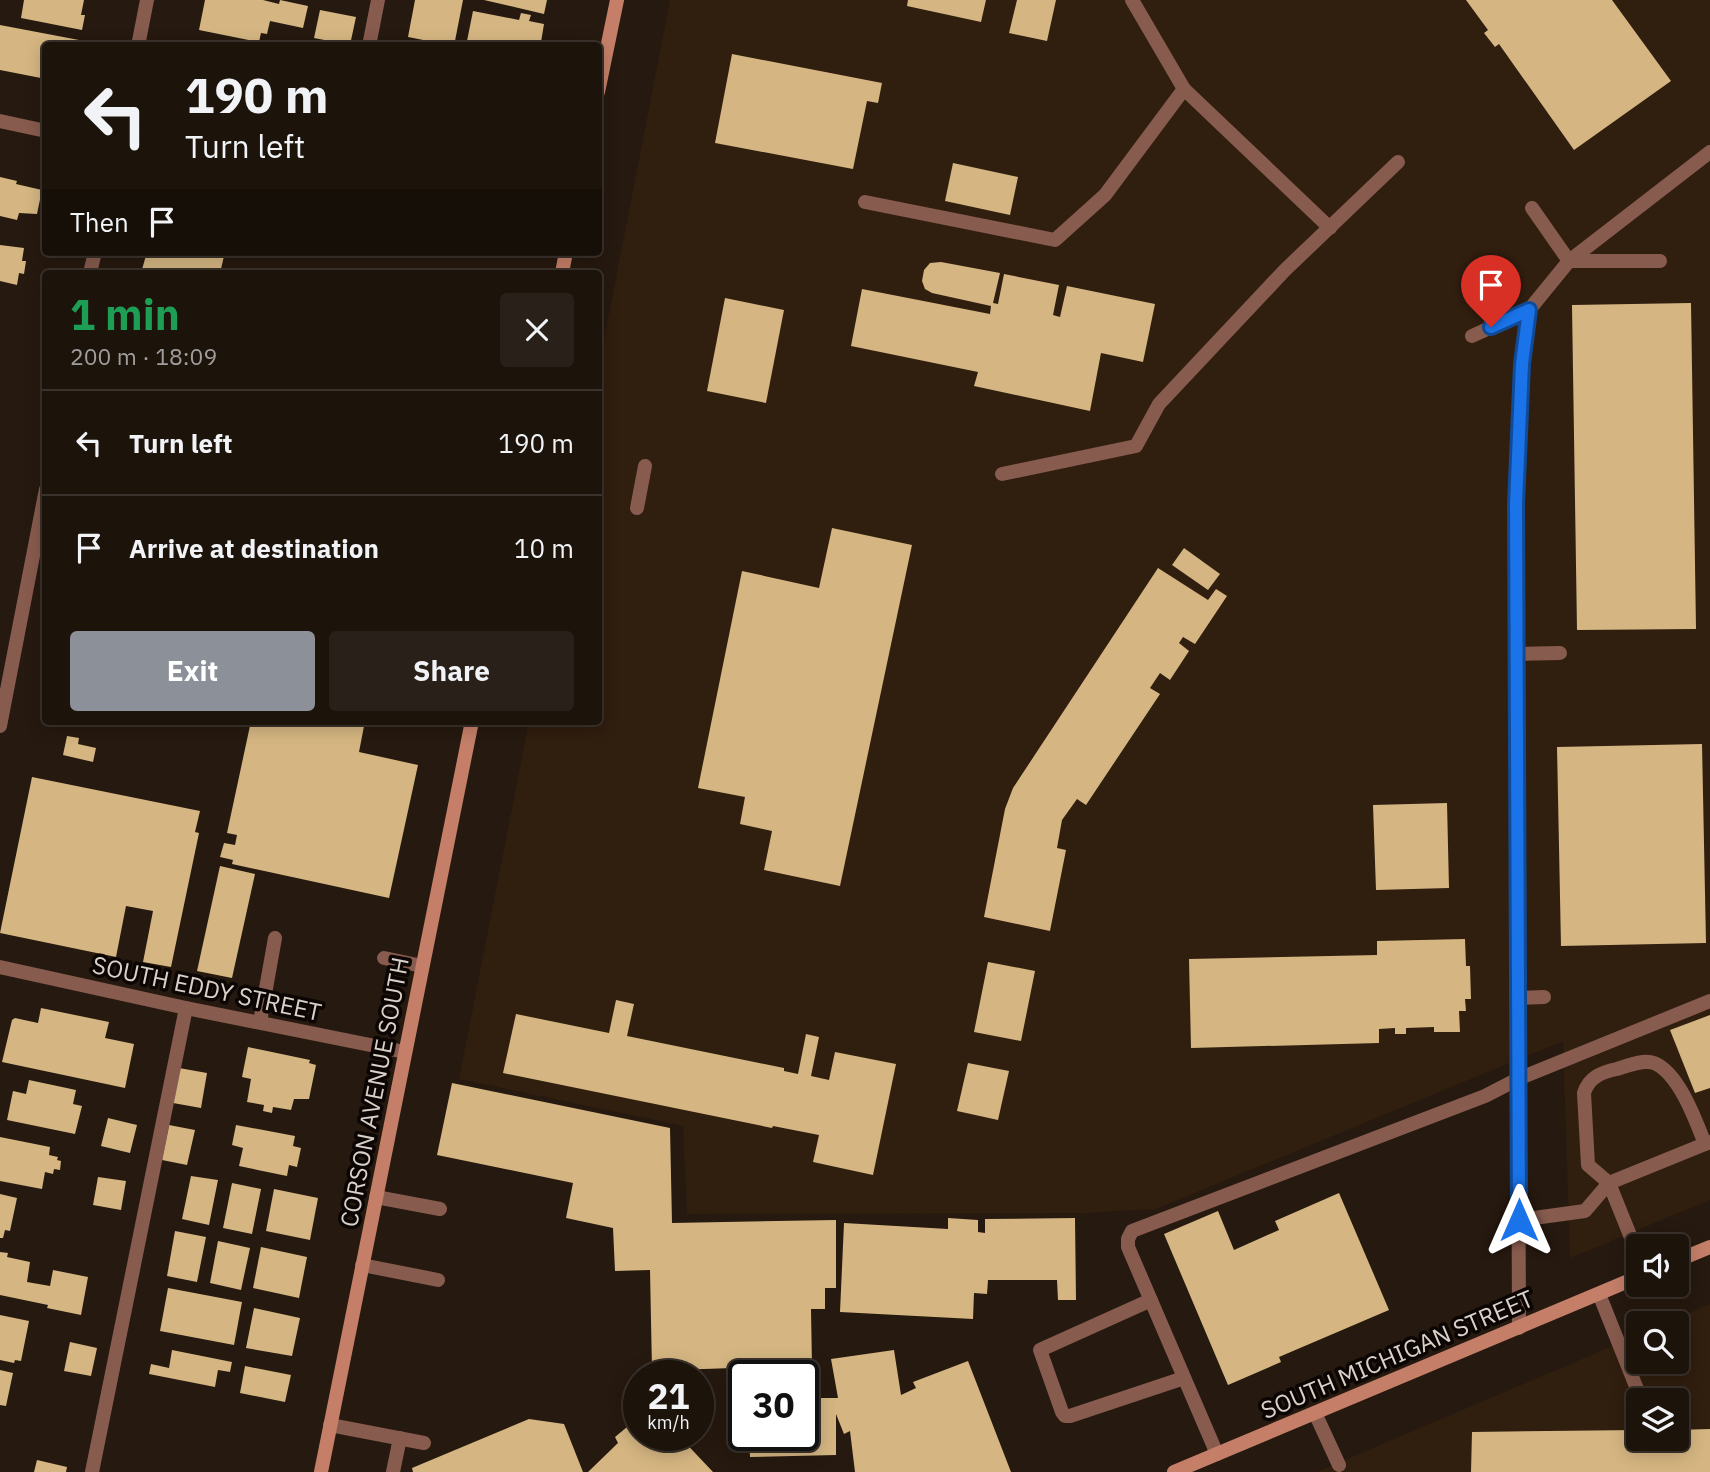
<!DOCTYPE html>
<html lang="en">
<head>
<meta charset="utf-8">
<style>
  body { margin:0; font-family:"IBM Plex Sans",sans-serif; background:#292019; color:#f1f3f6; height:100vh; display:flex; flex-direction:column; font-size:26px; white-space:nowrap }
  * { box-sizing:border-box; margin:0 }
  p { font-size:23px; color:#a09e9d }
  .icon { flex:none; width:38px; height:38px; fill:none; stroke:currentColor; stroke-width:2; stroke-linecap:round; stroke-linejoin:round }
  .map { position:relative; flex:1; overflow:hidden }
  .sheet { position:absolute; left:42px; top:270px; width:560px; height:455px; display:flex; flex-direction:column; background:#1c130b; border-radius:7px; box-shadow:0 4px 18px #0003,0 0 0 2px #3a322c }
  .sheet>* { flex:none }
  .hud { position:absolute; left:42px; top:42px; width:560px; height:214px; border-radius:7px; box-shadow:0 4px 18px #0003,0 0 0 2px #3a322c; background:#1c130b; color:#f1f3f6; overflow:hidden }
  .fabs { position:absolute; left:1626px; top:1234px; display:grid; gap:14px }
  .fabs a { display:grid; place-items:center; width:63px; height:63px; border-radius:7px; background:#1c130b; box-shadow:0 4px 18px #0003,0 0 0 2px #3a322c; font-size:35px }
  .speed { position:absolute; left:623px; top:1360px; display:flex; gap:14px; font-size:35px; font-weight:700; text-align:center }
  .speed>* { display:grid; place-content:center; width:91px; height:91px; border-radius:50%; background:#1c130b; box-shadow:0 4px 18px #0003,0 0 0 2px #3a322c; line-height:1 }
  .speed small { font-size:18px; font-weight:400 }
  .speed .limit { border:4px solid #111; border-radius:10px; background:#fff; color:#111 }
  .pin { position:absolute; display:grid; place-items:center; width:60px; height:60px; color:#fff; margin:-72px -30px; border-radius:50% 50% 50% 0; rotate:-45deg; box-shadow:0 0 7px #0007 }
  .pin .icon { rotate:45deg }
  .me { position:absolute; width:77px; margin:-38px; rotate:0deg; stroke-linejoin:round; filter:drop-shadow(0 0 5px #0008) }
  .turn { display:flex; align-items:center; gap:24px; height:147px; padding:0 28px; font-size:32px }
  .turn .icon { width:91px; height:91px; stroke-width:2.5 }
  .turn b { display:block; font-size:49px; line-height:60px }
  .then { display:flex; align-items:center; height:66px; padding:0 28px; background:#0003; gap:14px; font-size:26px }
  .round { display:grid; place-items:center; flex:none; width:74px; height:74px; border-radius:7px; background:#292019 }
  .overview { display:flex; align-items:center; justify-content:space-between; height:119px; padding:0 28px }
  h1 { font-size:42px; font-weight:800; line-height:52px; color:#1e9e55 }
  .primary-button { display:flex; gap:14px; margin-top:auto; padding:14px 28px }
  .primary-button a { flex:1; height:80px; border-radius:7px; background:#8c9099; color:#fff; font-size:28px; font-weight:800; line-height:80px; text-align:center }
  .primary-button a+a { background:#292019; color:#f1f3f6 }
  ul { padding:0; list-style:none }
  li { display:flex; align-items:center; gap:21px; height:105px; padding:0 28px; border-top:2px solid #3a322c }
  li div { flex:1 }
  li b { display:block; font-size:26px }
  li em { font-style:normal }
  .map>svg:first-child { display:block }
  .built { fill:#301e0f; fill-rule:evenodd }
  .building { fill:#d5b682 }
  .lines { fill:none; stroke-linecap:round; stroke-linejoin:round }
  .lane { stroke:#875b4e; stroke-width:14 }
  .street { stroke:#875b4e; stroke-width:14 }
  .secondary { stroke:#c57f69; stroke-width:14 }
  .route-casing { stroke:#114b97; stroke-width:18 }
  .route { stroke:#1a73e8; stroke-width:12 }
  .labels { text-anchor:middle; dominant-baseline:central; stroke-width:7; stroke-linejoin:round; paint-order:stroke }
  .street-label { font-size:24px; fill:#d9d0c9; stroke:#0b0603 }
</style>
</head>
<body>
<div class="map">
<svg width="1710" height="1472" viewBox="0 0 1710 1472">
  <rect width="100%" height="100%" fill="#26190f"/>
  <g class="built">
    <path d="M670,0h1040v1200l-140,58 -7,-217 -407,168 -70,4 -399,1 -4,-88 -224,-47 70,-358h69l1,-356z"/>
    <path d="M1710,1304v168h-393l321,-137v27h38v-39h-11zM1638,1400h38v38h-38z"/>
  </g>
  <g class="building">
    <path d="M24,0h60l-3,15h4l-3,15 -61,-12z"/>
    <path d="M205,0h58l16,4 1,-4 28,6 -5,22 -33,-7 -3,13 -6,-1 -2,9 -60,-12z"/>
    <path d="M415,0h48l-9,46 -46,-9z"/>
    <path d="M484,0h63l-3,14z"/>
    <path d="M908,0h78l-5,22 -74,-16z"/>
    <path d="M1017,0h39l-9,41 -38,-8z"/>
    <path d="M1466,0h146l59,81 -97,69 -75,-106 -4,3 -11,-14 4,-3z"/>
    <path d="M320,10l36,7 -6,28 -36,-7z"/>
    <path d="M473,11l46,9 2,-7 10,2 -2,6 15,3 -3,18 11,4h-86z"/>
    <path d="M0,25l79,15 -1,6h-32v33l-46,-9z"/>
    <path d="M732,54l150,29 -4,20 -11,-2 -14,68 -138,-26z"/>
    <path d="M953,163l65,14 -8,38 -65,-14z"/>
    <path d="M0,177l17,4 -1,3 26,6 -5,24 -18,-1 -2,7 -17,-4z"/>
    <path d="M0,245l24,3 -2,13h4l-2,13 -5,-1 -2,12 -17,-4z"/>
    <path d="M147,252h78l-5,21h-79z"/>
    <path d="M941,262l59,11 -7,30 5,1 6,-30 55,11 -6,30 7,2 7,-31 88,18 -12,58 -42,-9 -11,58 -116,-25 4,-14 -127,-26 11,-57 128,25 1,-8 -59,-13 -7,-4 -3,-8 2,-11 6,-7z"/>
    <path d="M725,298l59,12 -18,93 -59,-12z"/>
    <path d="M1691,303l5,326 -119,1 -5,-325z"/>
    <path d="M832,528l80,17 -72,341 -76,-16 8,-39 -32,-7 5,-27 -47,-9 44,-217 77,17z"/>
    <path d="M1184,548l36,26 -12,16 -36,-25z"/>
    <path d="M1158,568l50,32 8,-11 11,7 -32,48 -12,-7 -4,6 10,8 -19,29 -10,-7 -10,15 10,6 -74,111 -9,-6 -15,21 -5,28 9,2 -16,81 -66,-14 21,-108 8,-21z"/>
    <path d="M251,721h114l-6,31 59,13 -29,133 -157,-34 1,-4 -13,-3 4,-14 11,2 2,-10 -10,-2z"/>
    <path d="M67,736l12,2 -1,6 18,4 -3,14 -30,-7z"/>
    <path d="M1702,744l4,199 -145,3 -4,-199z"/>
    <path d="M32,777l168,34 -5,21 4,1 -28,134 -28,-5 10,-51 -27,-5 -10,51 -116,-24z"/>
    <path d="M1447,803l2,85 -73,2 -3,-85z"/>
    <path d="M220,866l35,8 -23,104 -35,-7z"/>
    <path d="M1465,939l1,27h4l1,33h-6l1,12h-7l1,21h-26v-5l-28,1v6h-11v-6l-16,1v14l-188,5 -2,-89 188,-4v-14z"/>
    <path d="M988,962l47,9 -14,70 -47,-9z"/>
    <path d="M616,1000l18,4 -7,32 157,32v3l14,3 8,-40 13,3 -8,39 18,4 6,-28 61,12 -23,111 -60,-13 6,-27 -46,-9 -1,2 -269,-55 13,-59 93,19z"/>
    <path d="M41,1008l68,14 -4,16 29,6 -9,44 -123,-26 10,-42 3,-2 23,5z"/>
    <path d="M1710,1015v73l-15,5 -25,-63z"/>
    <path d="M248,1047l62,13 -1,3 7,2 -7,34h-15l-3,11 -18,-3 -1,6 -9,-2 1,-6 -17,-3 4,-23 -9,-2z"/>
    <path d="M968,1063l41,8 -11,49 -41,-9z"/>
    <path d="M179,1068l28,5 -6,35 -28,-5z"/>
    <path d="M29,1080l47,10 -3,14 9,2 -7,28 -68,-14 6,-29 13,3z"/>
    <path d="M452,1083l218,45 2,95 164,-3v68h-11v21h-14l1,58 -29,-1 1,10h-21v-9l-89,3v6h-18v-6h-4l-2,-100 -35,1 -2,-43 -47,-10 7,-35 -136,-28z"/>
    <path d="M108,1118l29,7 -7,28 -29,-7z"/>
    <path d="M169,1125l26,5 -8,35 -25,-5z"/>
    <path d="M236,1125l59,11 -2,10 8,2 -4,19 -8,-2 -2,11 -48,-10 4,-18 -11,-3z"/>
    <path d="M0,1137l50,10 -1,8 9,2 -1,3 4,1 -1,9 -6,-1 -1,5 -8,-2 -3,17 -42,-8z"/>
    <path d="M191,1176l27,4 -9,45 -27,-6z"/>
    <path d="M98,1177l28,4 -5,29 -28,-5z"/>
    <path d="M232,1183l29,6 -9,45 -29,-6z"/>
    <path d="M274,1189l44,9 -8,42 -44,-9z"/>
    <path d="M1339,1193l50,117 -110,47 2,5 -53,23 -64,-151 54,-23 16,39 45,-20 -4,-9z"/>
    <path d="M0,1194l17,4 -7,33 -5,-1 -2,8h-3z"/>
    <path d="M948,1218l30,2v12l7,1v-14l90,-1 1,82h-18l-1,-20h-69l-1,14 -13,-1 -1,26 -133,-7 4,-89 104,6z"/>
    <path d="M175,1231l31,6 -9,45 -30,-6z"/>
    <path d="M218,1241l32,7 -9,42 -31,-7z"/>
    <path d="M261,1247l46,10 -8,41 -46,-10z"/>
    <path d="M0,1252l8,1 -1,4 23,5 -3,20 23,4 3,-16 35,7 -7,38 -34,-7 1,-3 -48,-10z"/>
    <path d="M168,1288l74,14 -8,43 -74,-14z"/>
    <path d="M254,1308l46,10 -8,38 -46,-8z"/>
    <path d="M0,1315l29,6 -8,40 -6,-1 -1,3 -14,-3z"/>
    <path d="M70,1342l27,6 -6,28 -27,-5z"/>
    <path d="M172,1350l60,12 -2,10 -12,-2 -3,17 -66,-13 2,-10 18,4z"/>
    <path d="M894,1350l7,45 15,-7 -3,-6 55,-21 43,111h-156l-5,-41 -6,3 -8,-20v41l-86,2 -1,-22h54v-37h35l-7,-39z"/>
    <path d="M245,1366l46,9 -6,27 -45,-9z"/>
    <path d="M0,1370l13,3 -7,33 -6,-1z"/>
    <path d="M639,1417v18h39l35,37h-125l30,-29 -3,-6z"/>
    <path d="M529,1419l35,5 19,48h-170l-1,-4z"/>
    <path d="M1710,1429v43h-239l1,-40 166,-2v8h38v-8z"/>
    <path d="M37,1460l30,7 -1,5h-32z"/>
  </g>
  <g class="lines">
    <g class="lane">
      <path d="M1132,0l52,89 146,139"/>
      <path d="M369,46l9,-46"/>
      <path d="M865,202l190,38 50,-45 79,-106"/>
      <path d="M1532,208l37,53h91"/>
      <path d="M1472,336l57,-26"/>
      <path d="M1002,474l134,-28 23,-42 126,-134 113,-108"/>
      <path d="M637,508l8,-42"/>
      <path d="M1517,654l43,-1"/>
      <path d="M384,958l38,8"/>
      <path d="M1518,998l26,-1"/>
      <path d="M260,1022l15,-84"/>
      <path d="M376,1197l64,12"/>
      <path d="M1519,1220l66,-9 24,-28 -21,-18 -4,-72c5,-16 18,-21 33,-24 10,-3 26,-10 37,-6 25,10 42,58 51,81"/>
      <path d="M1638,1255l-29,-72 101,-41"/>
      <path d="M362,1265l76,15"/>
      <path d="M1599,1294l38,95"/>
      <path d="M1151,1300l-111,50 22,62 3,4h5l114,-38"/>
      <path d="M1315,1413l24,52"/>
      <path d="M330,1425l94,18"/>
      <path d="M1217,1454l-89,-207v-8l4,-8 353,-135 33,-17 192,-78"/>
      <path d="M92,1472l94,-464"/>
      <path d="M393,1472l7,-34"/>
    </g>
    <g class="street">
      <path d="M138,46l9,-46"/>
      <path d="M0,121l46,10"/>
      <path d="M90,273l5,-21"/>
      <path d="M0,726l46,-237"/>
      <path d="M0,967l186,41 219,44"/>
      <path d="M1519,1328l-3,-824 6,-140 7,-54 40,-49 141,-109"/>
    </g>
    <g class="secondary">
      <path d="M598,92l19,-92"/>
      <path d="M562,273l4,-21"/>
      <path d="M1676,1261l34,-14"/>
      <path d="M321,1472l151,-751"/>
      <path d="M1174,1472l464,-195"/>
    </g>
  </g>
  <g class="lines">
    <g class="route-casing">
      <path id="route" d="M1491,327l38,-17 -7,54 -6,140 3,716"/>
    </g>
    <use href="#route" class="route"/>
  </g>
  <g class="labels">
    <g class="street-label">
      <text transform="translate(207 988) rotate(12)">SOUTH EDDY STREET</text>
      <text transform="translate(374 1092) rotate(-79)">CORSON AVENUE SOUTH</text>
      <text transform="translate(1397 1354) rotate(-23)">SOUTH MICHIGAN STREET</text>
    </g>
  </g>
</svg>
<div class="fabs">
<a><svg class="icon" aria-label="sound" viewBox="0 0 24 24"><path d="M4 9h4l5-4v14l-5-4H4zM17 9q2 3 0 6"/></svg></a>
<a><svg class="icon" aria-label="search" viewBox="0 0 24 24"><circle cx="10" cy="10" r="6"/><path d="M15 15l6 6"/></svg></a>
<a><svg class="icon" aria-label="layers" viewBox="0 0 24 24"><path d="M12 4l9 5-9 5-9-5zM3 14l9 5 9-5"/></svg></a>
</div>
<div class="speed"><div>21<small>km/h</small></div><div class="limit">30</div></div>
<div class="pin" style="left:1491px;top:327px;background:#d93025"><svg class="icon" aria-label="arrive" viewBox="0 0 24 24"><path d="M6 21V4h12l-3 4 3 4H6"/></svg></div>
<svg class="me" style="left:1519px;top:1220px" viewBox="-20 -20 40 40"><path d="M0-17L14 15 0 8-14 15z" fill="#1a73e8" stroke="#fff" stroke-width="4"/></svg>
<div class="hud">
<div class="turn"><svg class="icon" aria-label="left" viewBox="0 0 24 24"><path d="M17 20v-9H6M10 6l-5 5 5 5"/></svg><div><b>190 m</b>Turn left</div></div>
<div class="then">Then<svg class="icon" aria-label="arrive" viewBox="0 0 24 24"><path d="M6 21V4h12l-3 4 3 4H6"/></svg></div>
</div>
<section class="sheet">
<div class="overview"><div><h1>1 min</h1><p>200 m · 18:09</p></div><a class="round"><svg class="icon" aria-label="close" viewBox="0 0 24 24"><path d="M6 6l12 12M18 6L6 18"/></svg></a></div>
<ul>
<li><svg class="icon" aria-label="left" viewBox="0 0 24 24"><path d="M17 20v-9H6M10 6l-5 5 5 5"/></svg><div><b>Turn left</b></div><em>190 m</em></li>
<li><svg class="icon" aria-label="arrive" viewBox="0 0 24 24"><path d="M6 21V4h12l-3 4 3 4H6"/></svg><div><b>Arrive at destination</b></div><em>10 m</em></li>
</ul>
<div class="primary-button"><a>Exit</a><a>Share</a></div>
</section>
</div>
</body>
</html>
